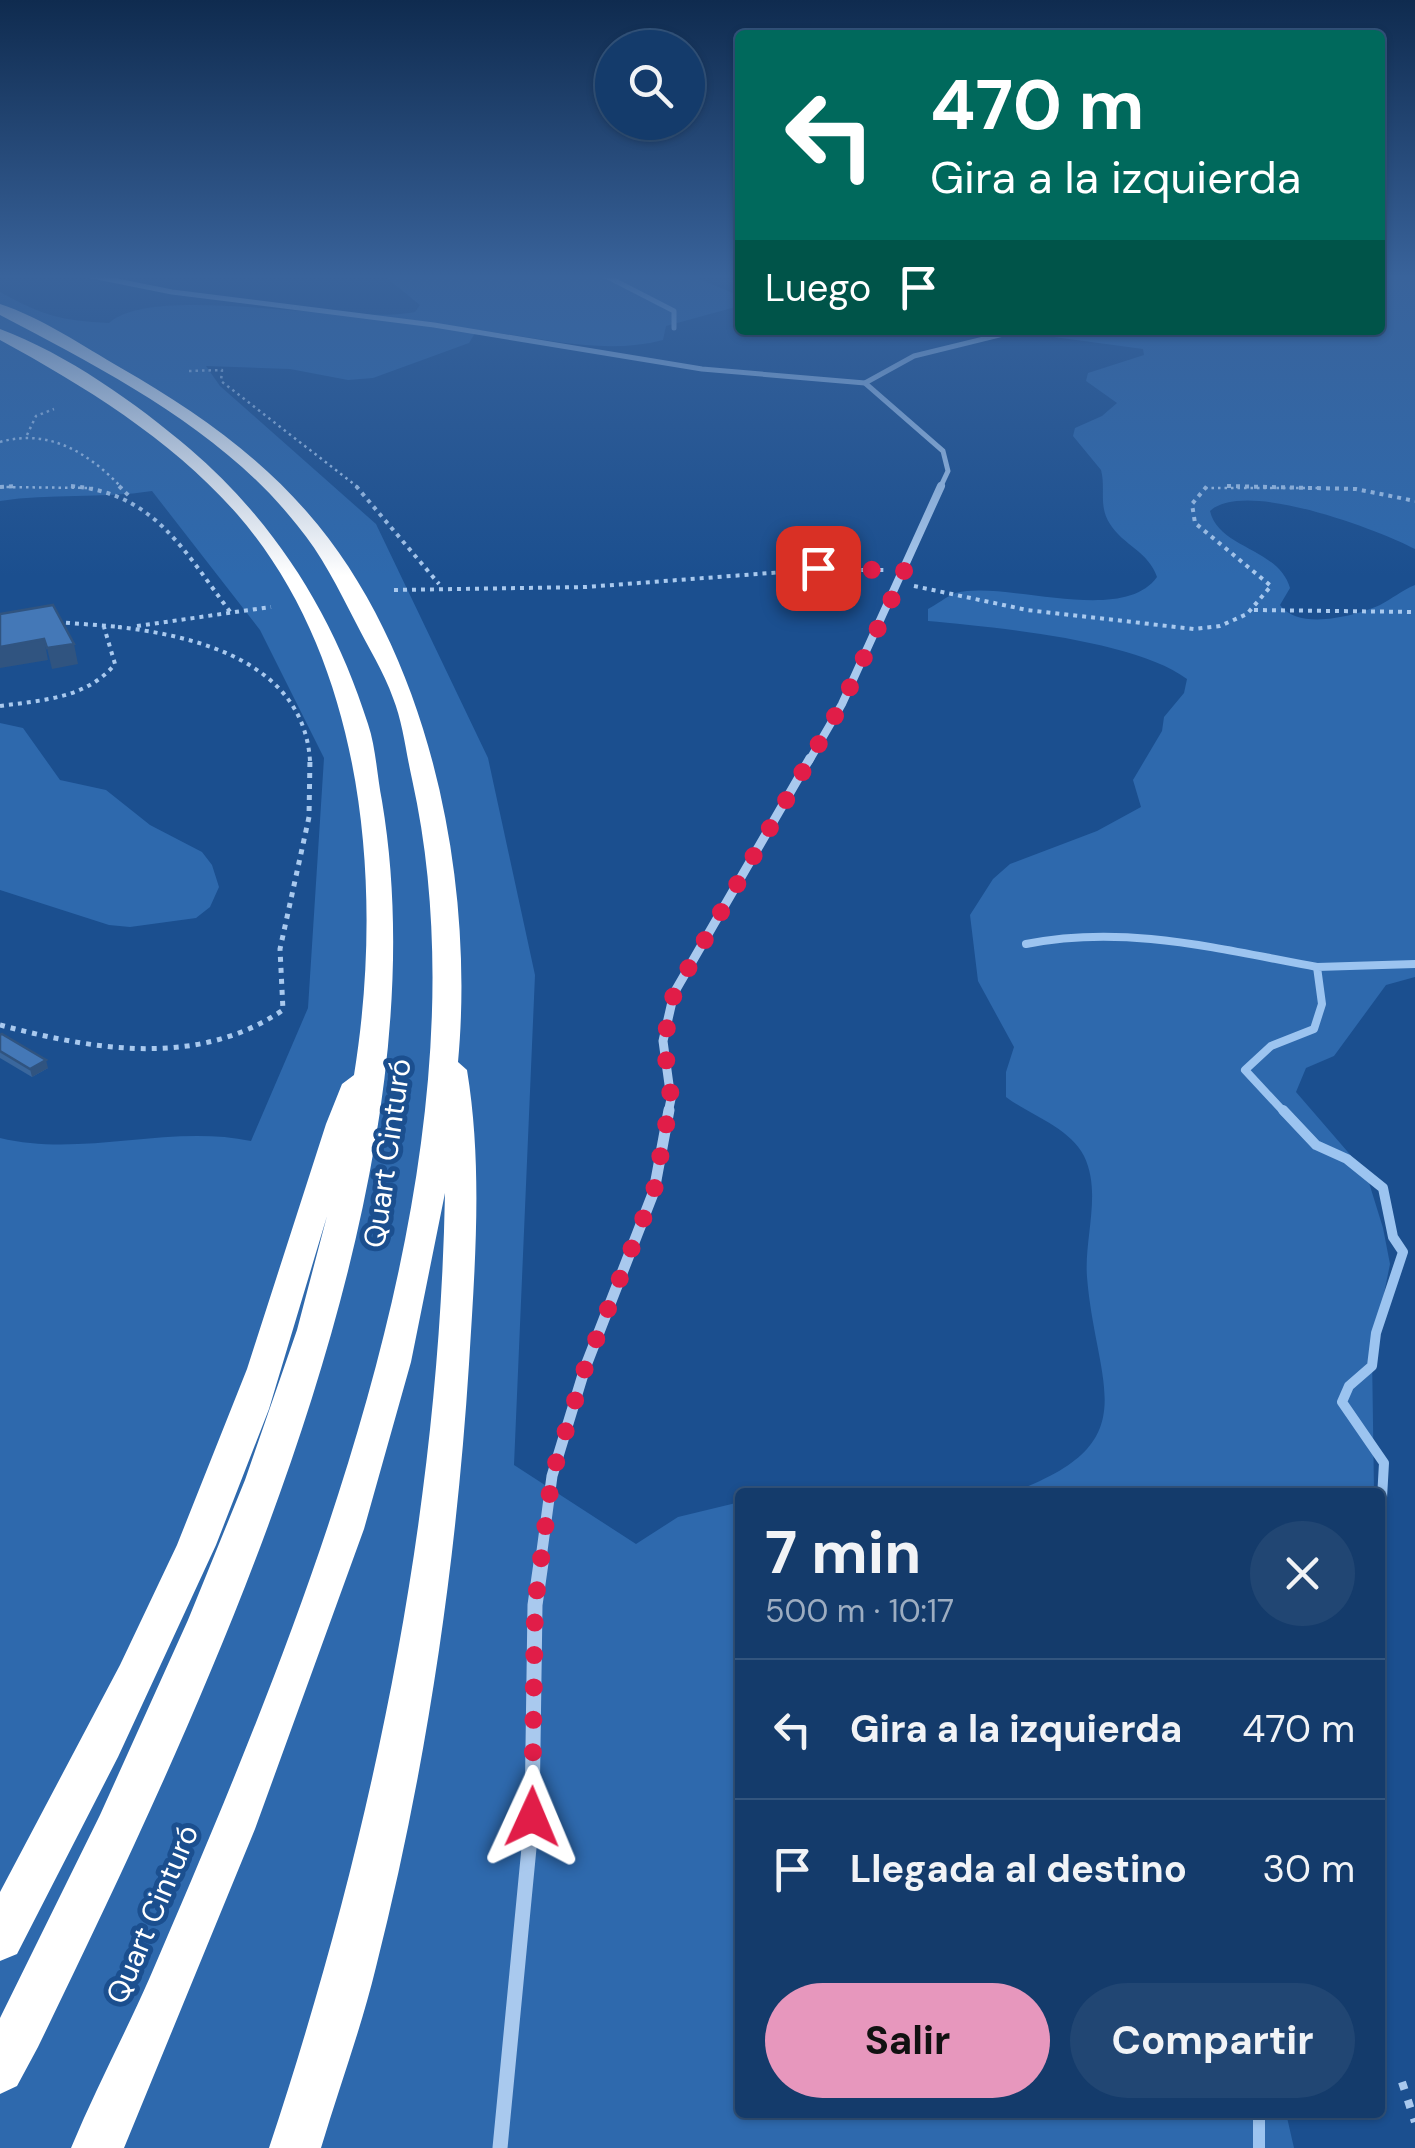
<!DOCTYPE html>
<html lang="es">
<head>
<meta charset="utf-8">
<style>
  body { margin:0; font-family:"DM Sans",sans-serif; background:#214673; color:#f1f3f6; height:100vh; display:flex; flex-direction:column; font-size:38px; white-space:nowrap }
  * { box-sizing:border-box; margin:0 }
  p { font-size:32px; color:#9dadc1 }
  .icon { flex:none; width:55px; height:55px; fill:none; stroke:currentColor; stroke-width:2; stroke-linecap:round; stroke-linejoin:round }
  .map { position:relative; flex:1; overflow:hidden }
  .sheet { position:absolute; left:735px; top:1488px; width:650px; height:630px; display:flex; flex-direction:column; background:#143b6b; border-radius:10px; box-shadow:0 2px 8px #0004,0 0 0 2px #33557e }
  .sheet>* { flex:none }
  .hud { position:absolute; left:735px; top:30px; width:650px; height:305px; border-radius:10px; box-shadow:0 2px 8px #0004,0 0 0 2px #33557e; background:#00695c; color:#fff; overflow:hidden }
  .buttons { position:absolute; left:595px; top:30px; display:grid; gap:20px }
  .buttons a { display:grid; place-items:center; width:110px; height:110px; border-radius:50%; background:#143b6b; box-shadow:0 2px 8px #0004,0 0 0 2px #33557e; font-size:50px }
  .pin { position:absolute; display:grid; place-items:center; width:85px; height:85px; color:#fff; margin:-42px; border-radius:20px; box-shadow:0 5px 15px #0006 }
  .me { position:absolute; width:110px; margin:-55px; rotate:1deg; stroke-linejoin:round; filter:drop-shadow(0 0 8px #0008) }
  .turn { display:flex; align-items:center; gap:35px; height:210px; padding:0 30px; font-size:45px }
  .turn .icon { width:130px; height:130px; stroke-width:2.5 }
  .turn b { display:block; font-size:70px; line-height:85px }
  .then { display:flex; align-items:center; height:95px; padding:0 30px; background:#0003; gap:20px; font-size:38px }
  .round { display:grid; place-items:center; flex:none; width:105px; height:105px; border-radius:52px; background:#214673 }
  .headline { display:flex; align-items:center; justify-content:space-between; height:170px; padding:0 30px }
  h1 { font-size:60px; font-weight:700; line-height:75px }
  .button { display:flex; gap:20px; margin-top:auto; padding:20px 30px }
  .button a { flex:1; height:115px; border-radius:60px; background:#e797bd; color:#111; font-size:40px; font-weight:700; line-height:115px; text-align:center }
  .button a+a { background:#214673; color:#f1f3f6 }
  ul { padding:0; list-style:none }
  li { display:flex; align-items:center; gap:30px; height:140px; padding:0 30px; border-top:2px solid #33557e }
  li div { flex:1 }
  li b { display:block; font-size:38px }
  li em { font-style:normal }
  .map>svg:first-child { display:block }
  .green { fill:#2e69ad }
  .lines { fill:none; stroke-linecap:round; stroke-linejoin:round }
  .stream-far3 { stroke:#9cc4f0; stroke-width:5 }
  .stream-far2 { stroke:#9cc4f0; stroke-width:8 }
  .stream-far1 { stroke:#9cc4f0; stroke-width:10 }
  .stream { stroke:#9cc4f0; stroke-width:12 }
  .path-far3 { stroke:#a9c9ee; stroke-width:2.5; stroke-dasharray:2.5 4; stroke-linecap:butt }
  .path-far2 { stroke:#a9c9ee; stroke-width:4; stroke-dasharray:4 5; stroke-linecap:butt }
  .path-far1 { stroke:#a9c9ee; stroke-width:5; stroke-dasharray:5 6; stroke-linecap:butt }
  .path { stroke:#a9c9ee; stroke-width:8; stroke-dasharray:8 11; stroke-linecap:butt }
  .street-far4 { stroke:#a9c9ee; stroke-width:5 }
  .street-far3 { stroke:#a9c9ee; stroke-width:8 }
  .street-far2 { stroke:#a9c9ee; stroke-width:9 }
  .street-far1 { stroke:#a9c9ee; stroke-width:11 }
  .street { stroke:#a9c9ee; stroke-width:15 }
  .highway { fill:#fff; fill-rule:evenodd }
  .wall { fill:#3a679d }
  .shaded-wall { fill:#305480 }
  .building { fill:#4478b7; stroke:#305480; stroke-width:2.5 }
  .route { stroke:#e11d48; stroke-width:18; stroke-dasharray:0 32.4 }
  .labels { text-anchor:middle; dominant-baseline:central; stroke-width:10; stroke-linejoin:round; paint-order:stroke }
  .street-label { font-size:30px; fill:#fff; stroke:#1b4f8f }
</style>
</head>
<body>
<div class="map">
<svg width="1415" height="2148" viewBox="0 0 1415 2148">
  <rect width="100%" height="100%" fill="#1b4f8f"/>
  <g class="green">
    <path d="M383,275h307l50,21v7l-8,5 -66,18 -3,14c-61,16 -125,-3 -186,-10l-8,13 -96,35 -25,2 -58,-11 -84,-3 14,20 156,138 112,234 47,217 -21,490 122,79 42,-27 62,-15v610l546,1 8,35h-1294v-1010c83,20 168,-14 251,3l57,-133 16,-250 -64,-128 -108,-139c-51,8 -101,2 -152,10v-209c41,23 62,29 109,31 46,-41 235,3 306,-11l5,-7z"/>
    <path d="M1380,275h35v274c-39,-20 -170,-70 -205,-38 9,38 69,37 80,77l-10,17c19,26 75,11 100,0 12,-6 22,-15 35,-20v392l-29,8 -52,71 -28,12 -10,24 70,81 17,55 7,36 -18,89 2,139h-361c136,-50 83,-104 74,-215 -3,-39 15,-84 -3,-121 -15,-29 -53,-40 -78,-59v-25l8,-25 -36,-66 -8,-66 23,-36 17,-15 87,-33 44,-24 -8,-27 29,-49 2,-14 20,-24 3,-14c-51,-39 -193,-52 -259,-58v-12c8,-4 19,-13 28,-16 50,-13 166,33 201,-16 -8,-25 -34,-32 -47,-53 -12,-18 -4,-36 -9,-54l-28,-34 2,-8 27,-12 15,-13 -31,-22 2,-8 56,-18 -1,-6 -104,-14 17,-5h324z"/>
    <path d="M0,723l23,5 37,52 46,10 44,35 52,27 10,13 7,22 -9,20 -14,11 -66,9 -21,-2 -109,-35z"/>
  </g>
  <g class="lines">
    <path class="stream-far3" d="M604,275l70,36v17"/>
    <g class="stream-far2">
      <path d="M1026,944c99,-20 193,5 291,23"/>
      <path d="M1285,1113l-40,-43 26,-24 43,-17 8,-25 -5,-37 98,-3"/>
    </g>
    <path class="stream-far1" d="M1283,1110l33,35 31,14 36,29 10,49 10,15 -27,81 -4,33 -23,20 -7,16 42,61 -4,70"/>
    <path class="stream" d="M1259,2112v36"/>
    <g class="path-far3">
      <path d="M189,371l33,-1 -1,11 138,107"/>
      <path d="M27,435l9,-19 18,-7"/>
      <path d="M0,442c49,-14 89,11 122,46"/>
      <path d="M0,487l93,1"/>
      <path d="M1205,488h115"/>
    </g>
    <g class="path-far2">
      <path d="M71,486c84,7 113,65 160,127"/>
      <path d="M119,486l10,10"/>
      <path d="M356,486l83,98"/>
      <path d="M1227,486l129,3 59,12"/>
      <path d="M0,487l17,-1"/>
      <path d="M914,586l113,24 167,19 26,-3 27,-12 24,-28 -76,-63 -3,-19 15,-18"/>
      <path d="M394,590l192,-3 224,-17h75"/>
      <path d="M1254,610l161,2"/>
      <path d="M57,622l64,5"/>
      <path d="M137,626l134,-19"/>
      <path d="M118,627c80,9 186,36 192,134"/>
      <path d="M0,706c42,-6 86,-7 115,-42l-11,-37"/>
    </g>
    <path class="path-far1" d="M0,1025c95,25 197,43 283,-15l-3,-61 29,-132 1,-59"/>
    <path class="path" d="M1402,2082l13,40"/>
    <g class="street-far4">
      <path d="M87,275l85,17 262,33 268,44 163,14 78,68 5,20 -8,17"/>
      <path d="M865,383l49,-27 106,-26"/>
    </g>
    <path class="street-far3" d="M809,761l33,-57 99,-218"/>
    <path class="street-far2" d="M668,1113l3,-14 -8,-58 11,-48 136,-235"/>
    <path class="street-far1" d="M540,1566l12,-90 33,-108 69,-177 15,-81"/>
    <path class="street" d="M500,2148l32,-331 3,-212 6,-42"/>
    <g class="highway">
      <path d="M0,304c42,14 83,42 121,64 68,39 134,84 186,144 123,140 168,368 151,550l9,8c16,98 8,195 2,294 -13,203 -43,406 -93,603 -15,62 -37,121 -55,181h-52c102,-307 170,-630 176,-955l-34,169 -47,167 -109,300 -131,319h-53c24,-58 54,-114 79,-171 150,-349 347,-814 262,-1198 -6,-26 -9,-56 -19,-81 -9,-26 -25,-51 -37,-75 -18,-35 -34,-68 -59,-98 -76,-96 -191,-154 -297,-210z"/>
      <path d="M0,329c67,25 136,74 190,120 86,74 144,167 178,275 8,24 9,52 14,77 66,393 -175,897 -344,1246l-21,39 -17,8v-76l100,-203 88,-195 57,-140 52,-150 30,-114 -58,193 -53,136 -98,212 -101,197 -17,7v-69l120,-227 57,-120 70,-176 79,-245 16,-40 12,-9c30,-185 12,-413 -117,-561 -65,-74 -151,-127 -237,-174z"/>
    </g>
  </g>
  <path class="wall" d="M0,1035l48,33 -16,9 -32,-19z"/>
  <g class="shaded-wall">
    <path d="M44,639l4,21 -48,8v-21z"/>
    <path d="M74,644l4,20 -26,5 -5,-21z"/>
    <path d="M46,1060l2,8 -16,9 -2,-8z"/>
  </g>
  <g class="building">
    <path d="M53,605l21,39 -27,4 -3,-9 -44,8v-33z"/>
    <path d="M2,1034l44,26 -16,9 -30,-18v-16z"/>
  </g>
  <linearGradient id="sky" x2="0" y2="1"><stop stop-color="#0f2b4f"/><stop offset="0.48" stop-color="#39639b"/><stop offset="1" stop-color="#39639b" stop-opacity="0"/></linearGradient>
  <rect width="1415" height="576" fill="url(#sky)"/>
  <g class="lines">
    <path class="route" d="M532,1817l3,-212 17,-129 33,-108 69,-177 17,-93 -7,-56 10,-49 168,-289 63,-133 -87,-3"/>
  </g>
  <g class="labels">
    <g class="street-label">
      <text transform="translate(387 1153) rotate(-82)">Quart Cinturó</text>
      <text transform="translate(152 1914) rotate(-67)">Quart Cinturó</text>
    </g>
  </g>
</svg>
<div class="buttons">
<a><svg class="icon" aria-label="search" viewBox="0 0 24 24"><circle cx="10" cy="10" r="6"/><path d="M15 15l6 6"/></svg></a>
</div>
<div class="pin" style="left:818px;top:568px;background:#d93025"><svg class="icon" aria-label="arrive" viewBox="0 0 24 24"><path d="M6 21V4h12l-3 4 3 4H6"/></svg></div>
<svg class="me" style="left:532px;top:1817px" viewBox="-20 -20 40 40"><path d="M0-17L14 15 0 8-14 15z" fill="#e11d48" stroke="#fff" stroke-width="4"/></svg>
<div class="hud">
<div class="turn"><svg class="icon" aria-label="left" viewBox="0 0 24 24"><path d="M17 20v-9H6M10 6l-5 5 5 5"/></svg><div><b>470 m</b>Gira a la izquierda</div></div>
<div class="then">Luego<svg class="icon" aria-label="arrive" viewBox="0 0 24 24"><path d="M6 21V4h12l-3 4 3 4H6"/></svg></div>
</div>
<section class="sheet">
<div class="headline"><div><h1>7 min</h1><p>500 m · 10:17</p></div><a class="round"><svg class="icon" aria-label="close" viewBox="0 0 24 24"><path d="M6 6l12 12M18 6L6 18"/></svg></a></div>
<ul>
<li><svg class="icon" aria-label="left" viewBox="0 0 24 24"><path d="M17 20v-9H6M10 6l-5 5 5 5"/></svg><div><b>Gira a la izquierda</b></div><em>470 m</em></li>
<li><svg class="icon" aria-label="arrive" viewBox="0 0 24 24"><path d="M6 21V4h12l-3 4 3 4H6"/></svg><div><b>Llegada al destino</b></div><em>30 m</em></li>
</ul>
<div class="button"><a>Salir</a><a>Compartir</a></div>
</section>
</div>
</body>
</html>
